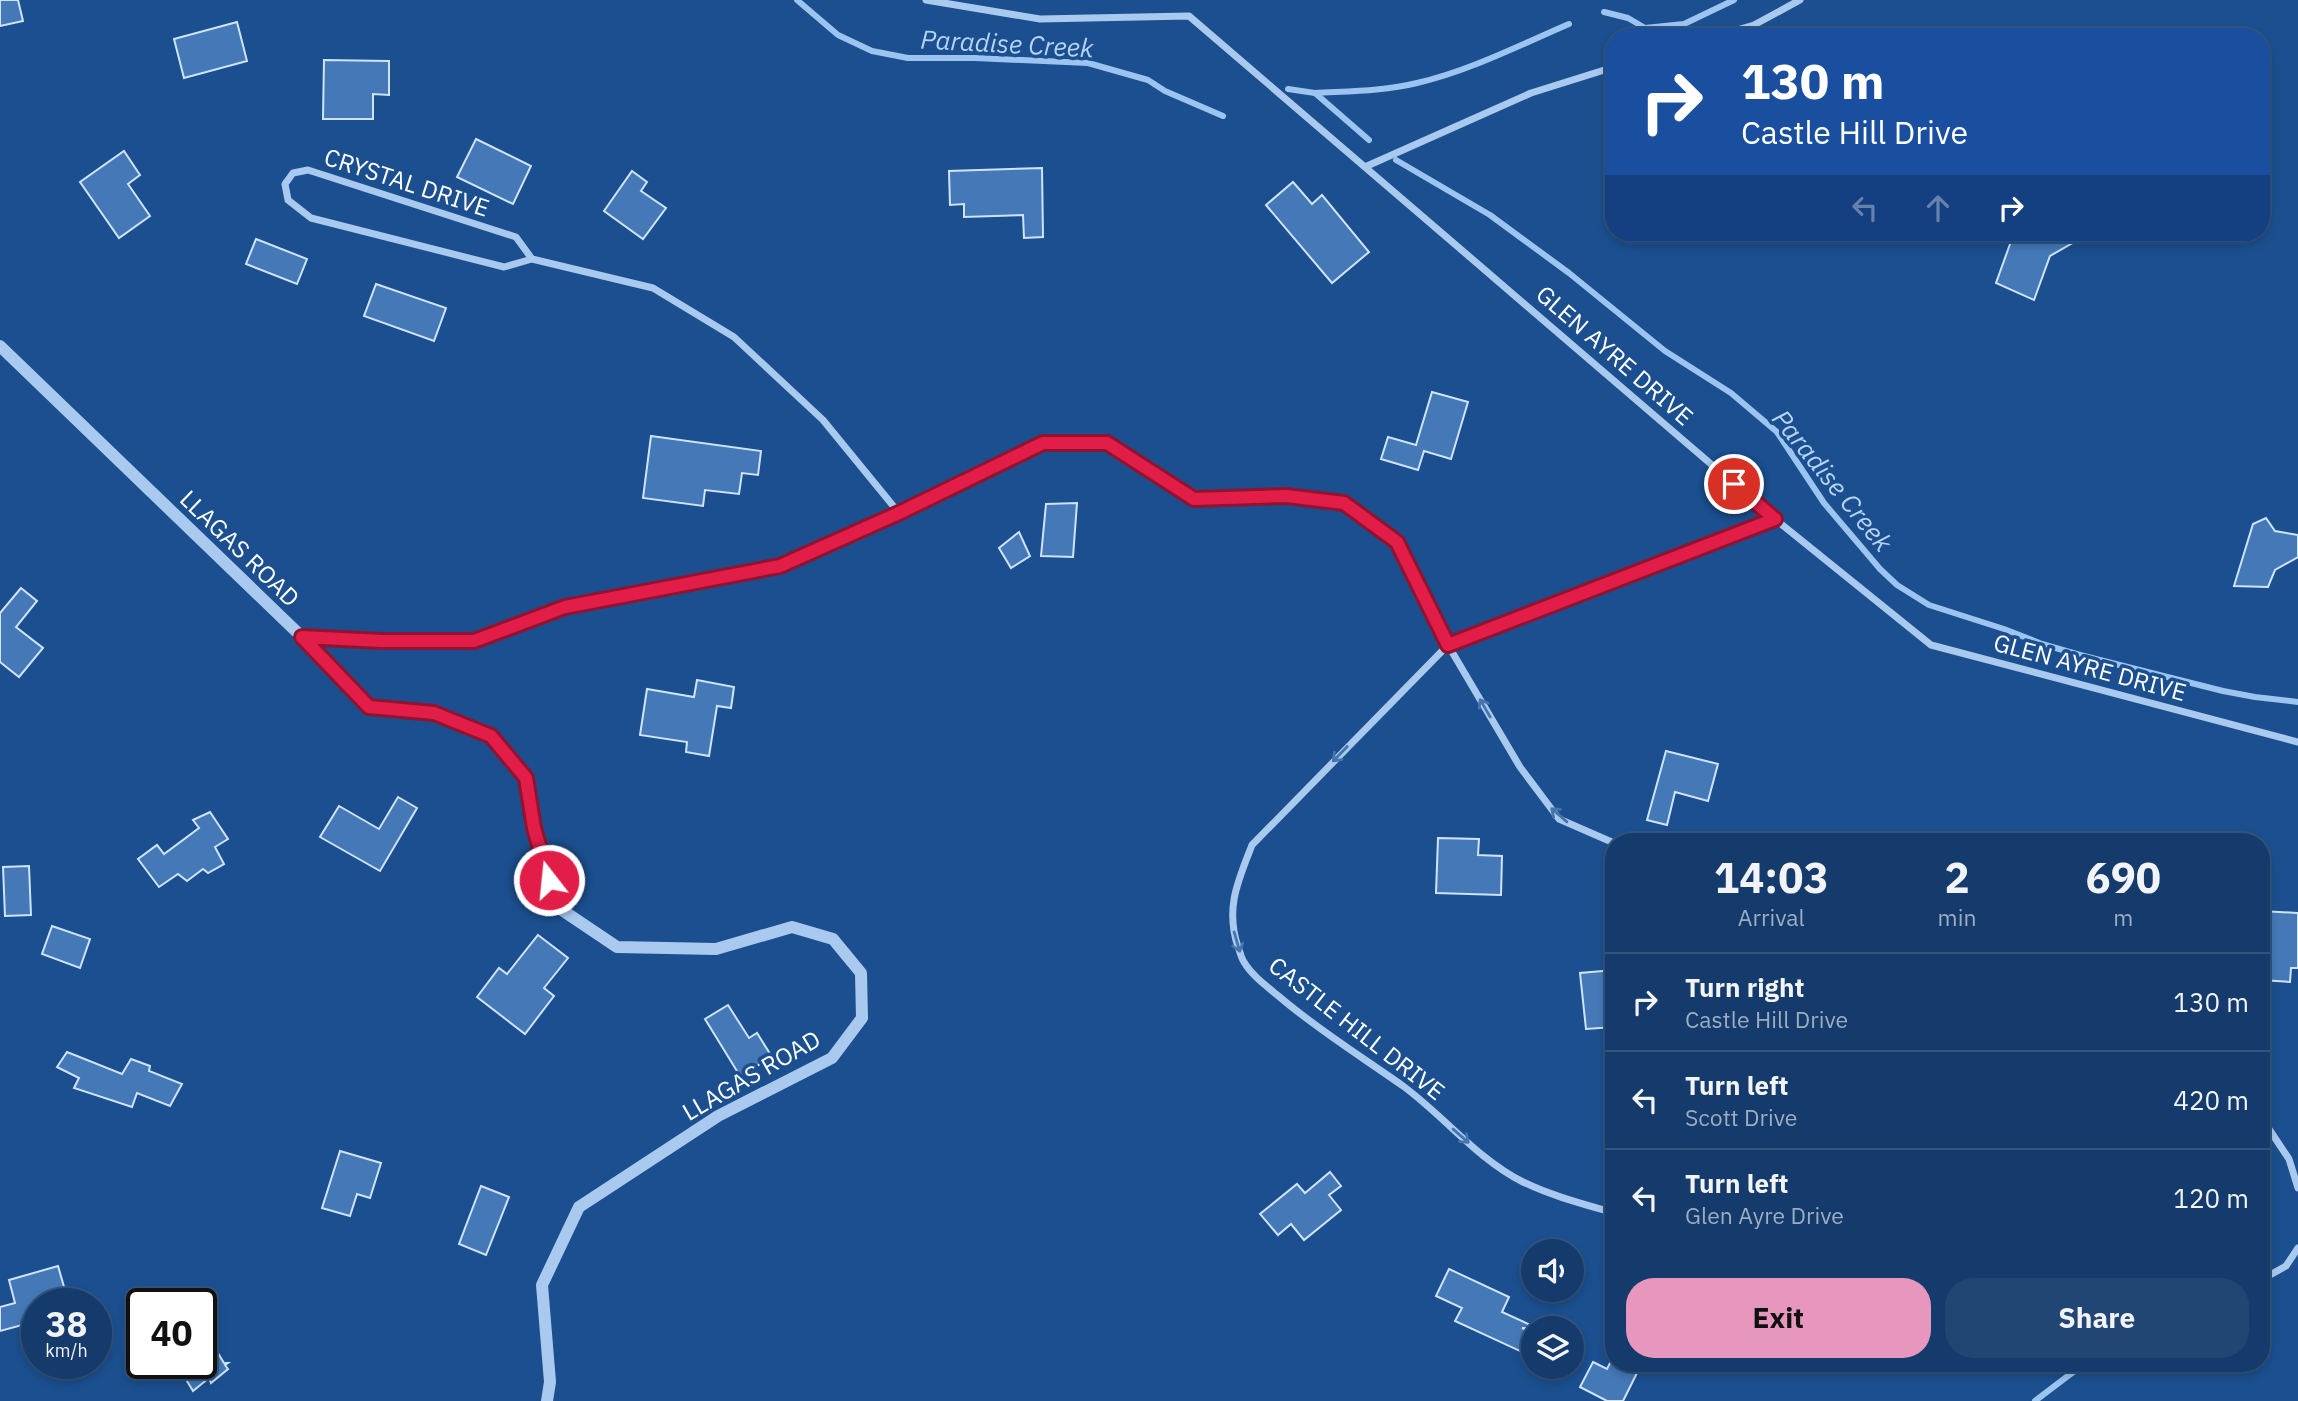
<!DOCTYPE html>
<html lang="en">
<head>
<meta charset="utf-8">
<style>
  body { margin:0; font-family:"IBM Plex Sans",sans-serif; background:#214673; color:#f1f3f6; height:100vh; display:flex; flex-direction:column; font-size:26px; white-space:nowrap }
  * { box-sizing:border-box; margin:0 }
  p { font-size:23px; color:#9dadc1 }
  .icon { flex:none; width:38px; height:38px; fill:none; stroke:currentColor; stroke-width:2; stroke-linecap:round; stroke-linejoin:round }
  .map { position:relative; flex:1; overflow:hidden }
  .sheet { position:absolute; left:1605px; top:833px; width:665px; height:539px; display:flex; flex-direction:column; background:#143b6b; border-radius:28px; box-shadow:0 4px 10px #0003,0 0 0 2px #33557e }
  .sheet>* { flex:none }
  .hud { position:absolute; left:1605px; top:28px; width:665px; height:214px; border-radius:28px; box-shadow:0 4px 10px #0003,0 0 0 2px #33557e; background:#1a4fa0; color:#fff; overflow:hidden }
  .controls { position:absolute; left:1521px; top:1239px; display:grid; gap:14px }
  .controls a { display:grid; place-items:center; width:63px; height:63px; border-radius:50%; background:#143b6b; box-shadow:0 4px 10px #0003,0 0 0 2px #33557e; font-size:35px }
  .speed { position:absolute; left:21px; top:1288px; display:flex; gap:14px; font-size:35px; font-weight:700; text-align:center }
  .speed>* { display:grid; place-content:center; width:91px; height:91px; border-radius:50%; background:#143b6b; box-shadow:0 4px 10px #0003,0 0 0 2px #33557e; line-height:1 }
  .speed small { font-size:18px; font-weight:400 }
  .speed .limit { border:4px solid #111; border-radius:10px; background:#fff; color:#111 }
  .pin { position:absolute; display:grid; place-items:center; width:60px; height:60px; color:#fff; margin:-30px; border:4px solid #fff; border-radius:50%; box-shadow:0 2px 7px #0007 }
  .me { position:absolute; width:77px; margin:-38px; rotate:344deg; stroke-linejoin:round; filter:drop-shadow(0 0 5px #0008) }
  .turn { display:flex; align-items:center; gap:24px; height:147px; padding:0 21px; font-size:32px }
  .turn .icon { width:91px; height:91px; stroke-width:2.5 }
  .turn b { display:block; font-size:49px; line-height:60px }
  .lanes { display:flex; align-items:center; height:66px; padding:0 21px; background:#0003; justify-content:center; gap:35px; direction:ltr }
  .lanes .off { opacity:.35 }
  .eta { display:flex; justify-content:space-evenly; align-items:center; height:119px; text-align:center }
  .eta b { font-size:42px; font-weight:700; line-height:49px }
  .cta { display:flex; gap:14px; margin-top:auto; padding:14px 21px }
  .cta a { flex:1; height:80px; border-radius:28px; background:#e797bd; color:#111; font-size:28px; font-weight:700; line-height:80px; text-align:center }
  .cta a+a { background:#214673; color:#f1f3f6 }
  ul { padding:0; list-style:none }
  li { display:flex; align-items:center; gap:21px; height:98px; padding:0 21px; border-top:2px solid #33557e }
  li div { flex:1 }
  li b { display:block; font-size:26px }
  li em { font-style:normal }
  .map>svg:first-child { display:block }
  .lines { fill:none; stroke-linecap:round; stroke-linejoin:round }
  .stream { stroke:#9cc4f0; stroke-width:6 }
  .building { fill:#4478b7; stroke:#cfe3fa; stroke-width:2 }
  .minor { stroke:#a9c9ee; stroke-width:7 }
  .tertiary { stroke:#a9c9ee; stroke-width:12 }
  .oneway { stroke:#4674ac }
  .route-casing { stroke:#92132f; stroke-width:18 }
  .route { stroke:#e11d48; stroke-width:12 }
  .labels { text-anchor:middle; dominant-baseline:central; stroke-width:7; stroke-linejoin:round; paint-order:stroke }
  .street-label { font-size:24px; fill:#fff; stroke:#1b4f8f }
  .water-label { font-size:26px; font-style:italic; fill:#b5d3f5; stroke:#1b4f8f }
</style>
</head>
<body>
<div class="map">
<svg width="2298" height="1401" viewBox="0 0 2298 1401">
  <rect width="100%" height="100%" fill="#1b4f8f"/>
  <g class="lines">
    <g class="stream">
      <path d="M797,0l41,35 34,16 36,7h67l113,5 60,17 17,11 58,25"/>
      <path d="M1604,12l24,6 17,10 39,-4 50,-24"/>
      <path d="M1288,89l27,4 54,47"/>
      <path d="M1315,93c35,-2 69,-2 102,-10 52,-12 103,-38 152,-59"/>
      <path d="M1396,160l94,55 79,58 96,78 66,42 46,39 47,71 56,66 17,16 32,20 75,24 38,15 38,11 143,36 32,6 43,5"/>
      <path d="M2035,1401l50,-38"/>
    </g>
  </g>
  <g class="building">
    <path d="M0,0h18l5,21 -23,5z"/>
    <path d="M237,22l10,39 -63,17 -10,-39z"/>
    <path d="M324,60l65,1v34l-16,-1v25h-50z"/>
    <path d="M476,139l55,27 -18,38 -56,-27z"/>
    <path d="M124,151l16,24 -12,9 22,32 -31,22 -39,-56z"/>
    <path d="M1042,168l1,69 -19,1 -1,-23 -59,2v-13l-14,1 -1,-34z"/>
    <path d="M632,171l15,11 -6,9 25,17 -23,31 -39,-28z"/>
    <path d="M1293,182l19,22 10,-9 47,57 -37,31 -66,-78z"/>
    <path d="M2014,233h76l-40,23 -16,44 -38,-17z"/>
    <path d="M256,239l51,20 -10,25 -51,-20z"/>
    <path d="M376,284l70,24 -12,33 -70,-25z"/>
    <path d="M1432,392l36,10 -17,57 -27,-8 -6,19 -37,-11 7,-22 28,8z"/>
    <path d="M651,436l110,15 -3,24 -16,-2 -3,21 -34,-4 -2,16 -60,-8z"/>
    <path d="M1077,503l-4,54 -32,-1 5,-52z"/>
    <path d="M2266,518l9,13 23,4v22l-23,13 -7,17 -34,-1 19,-62z"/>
    <path d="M1019,532l11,24 -19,12 -12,-20z"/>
    <path d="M21,588l16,13 -21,26 27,21 -24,29 -19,-15v-49z"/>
    <path d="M697,680l37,7 -3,21 -14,-2 -8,50 -23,-4 1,-10 -47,-7 7,-46 47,8z"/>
    <path d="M1666,751l52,13 -10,37 -33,-9 -8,33 -20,-5z"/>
    <path d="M398,797l19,11 -37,63 -60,-34 19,-31 40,23z"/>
    <path d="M210,812l18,27 -13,8 9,17 -16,9 -5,-4 -16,12 -9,-7 -19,13 -21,-28 19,-14 7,9 35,-26 -6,-8z"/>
    <path d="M1438,838l41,1 -1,16 24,1 -1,39 -65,-2z"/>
    <path d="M29,866l2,49 -26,1 -2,-49z"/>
    <path d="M2261,911l37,2v55h-7l-1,14 -29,-2z"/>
    <path d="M52,926l38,13 -10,29 -38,-14z"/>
    <path d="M538,935l30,23 -24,30 10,8 -29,38 -48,-37 22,-29 8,6z"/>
    <path d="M1614,970v57l-28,2 -6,-56z"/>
    <path d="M728,1005l21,33 8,-5 15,24 -32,19 -35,-57z"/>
    <path d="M67,1052l55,22 9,-15 19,7 -1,5 33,13 -12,22 -33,-13 -5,14 -58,-19 5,-10 -22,-11z"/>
    <path d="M340,1151l41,12 -11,35 -13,-4 -7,22 -28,-8z"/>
    <path d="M1330,1172l11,14 -12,9 12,15 -37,30 -13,-16 -13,11 -18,-21 37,-30 8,9z"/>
    <path d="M481,1186l28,11 -23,58 -27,-11z"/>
    <path d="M58,1266l11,38h-32v17l-37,10v-24l15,-4 -6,-23z"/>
    <path d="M1449,1269l60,28 -7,15 35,16h-15l11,5v24l-78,-36 7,-13 -26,-12z"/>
    <path d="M201,1325l23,38h4l-3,2 3,4 -17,14 -2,-5 -16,13 -17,-28h25z"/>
    <path d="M1593,1362l14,7 3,-6h32l-19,38h-16l-27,-14z"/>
  </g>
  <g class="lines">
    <g class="minor">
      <path d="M926,0l114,19 149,-3 586,503 156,126 367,97"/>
      <path d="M1713,37l41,-12 46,-25"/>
      <path d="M1367,166l164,-73 83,-26"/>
      <path d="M532,259l-16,-22 -208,-67 -15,3 -8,11 3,16 23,18 193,49 28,-8 121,29 81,49 89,83 76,93"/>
      <path d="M302,637l80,4h92l91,-34 215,-41 119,-53 144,-70h64l87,55 92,-2 58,7 53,39 51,103 327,-126"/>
      <path d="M1614,843l-55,-24 -39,-52 -72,-122 -196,200c-14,36 -27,63 -14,102 2,4 3,11 6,15 8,14 25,26 38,37 38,32 80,58 121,87 41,30 74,73 120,96 29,14 60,22 91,31"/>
      <path d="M2261,1117l28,42 9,29"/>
      <path d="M2261,1280l25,-14 12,-18"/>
    </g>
    <path class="tertiary" d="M0,346l302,291 67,70 65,7 57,21 35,43 7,50 23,78 61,41 99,2 76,-22 41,12 28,34 1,45 -30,40 -114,58 -139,91 -37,78 8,97 -3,19"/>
  </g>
  <defs><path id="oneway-shaft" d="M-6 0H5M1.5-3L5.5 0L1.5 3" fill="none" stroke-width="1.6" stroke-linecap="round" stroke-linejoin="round" transform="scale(1.75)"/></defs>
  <g class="oneway">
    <use href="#oneway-shaft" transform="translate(1485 708) rotate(-120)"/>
    <use href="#oneway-shaft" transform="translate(1340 754) rotate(134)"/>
    <use href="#oneway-shaft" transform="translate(1559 815) rotate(-139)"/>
    <use href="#oneway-shaft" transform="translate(1237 942) rotate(74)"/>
    <use href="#oneway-shaft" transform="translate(1461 1136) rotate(41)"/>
  </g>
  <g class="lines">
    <g class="route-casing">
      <path id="route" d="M549,880l-15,-52 -8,-50 -35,-42 -57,-23 -65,-6 -67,-70 80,4h92l91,-34 215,-41 119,-53 144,-70h64l87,56 92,-3 58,7 53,39 51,103 327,-126 -41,-35"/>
    </g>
    <use href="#route" class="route"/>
  </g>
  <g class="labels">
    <g class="street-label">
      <text transform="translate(407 182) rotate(18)">CRYSTAL DRIVE</text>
      <text transform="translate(1615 355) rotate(41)">GLEN AYRE DRIVE</text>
      <text transform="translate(240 548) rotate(44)">LLAGAS ROAD</text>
      <text transform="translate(2090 667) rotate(15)">GLEN AYRE DRIVE</text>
      <text transform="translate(1357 1028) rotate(38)">CASTLE HILL DRIVE</text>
      <text transform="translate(751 1075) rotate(-30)">LLAGAS ROAD</text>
    </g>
    <g class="water-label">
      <text transform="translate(1007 43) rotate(3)">Paradise Creek</text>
      <text transform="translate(1833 480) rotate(51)">Paradise Creek</text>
    </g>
  </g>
</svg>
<div class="controls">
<a><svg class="icon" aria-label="sound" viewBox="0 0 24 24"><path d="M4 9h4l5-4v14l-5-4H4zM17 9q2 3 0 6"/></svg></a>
<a><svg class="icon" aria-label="layers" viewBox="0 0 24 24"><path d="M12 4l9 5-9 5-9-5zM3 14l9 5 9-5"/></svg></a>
</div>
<div class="speed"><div>38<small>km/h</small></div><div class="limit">40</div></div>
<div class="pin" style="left:1734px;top:484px;background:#d93025"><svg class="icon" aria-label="arrive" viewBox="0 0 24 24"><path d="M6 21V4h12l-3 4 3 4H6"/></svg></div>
<svg class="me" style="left:549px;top:880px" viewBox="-20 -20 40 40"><circle r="17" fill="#e11d48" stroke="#fff" stroke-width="3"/><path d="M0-11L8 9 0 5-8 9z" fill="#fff"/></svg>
<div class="hud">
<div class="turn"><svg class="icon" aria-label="right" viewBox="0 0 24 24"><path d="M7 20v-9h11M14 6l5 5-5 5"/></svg><div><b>130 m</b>Castle Hill Drive</div></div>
<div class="lanes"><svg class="icon off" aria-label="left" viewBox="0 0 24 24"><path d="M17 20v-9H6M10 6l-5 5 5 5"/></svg><svg class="icon off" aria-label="ahead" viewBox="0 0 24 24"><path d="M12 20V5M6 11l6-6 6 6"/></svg><svg class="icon" aria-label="right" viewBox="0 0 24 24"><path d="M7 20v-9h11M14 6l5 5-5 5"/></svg></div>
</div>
<section class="sheet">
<div class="eta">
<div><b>14:03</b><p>Arrival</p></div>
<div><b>2</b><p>min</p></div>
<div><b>690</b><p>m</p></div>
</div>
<ul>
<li><svg class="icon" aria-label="right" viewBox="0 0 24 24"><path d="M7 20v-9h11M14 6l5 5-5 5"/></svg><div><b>Turn right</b><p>Castle Hill Drive</p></div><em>130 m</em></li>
<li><svg class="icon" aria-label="left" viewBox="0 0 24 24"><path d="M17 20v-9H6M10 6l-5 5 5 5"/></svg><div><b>Turn left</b><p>Scott Drive</p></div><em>420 m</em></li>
<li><svg class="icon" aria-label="left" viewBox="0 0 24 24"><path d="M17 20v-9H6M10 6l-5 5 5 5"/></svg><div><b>Turn left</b><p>Glen Ayre Drive</p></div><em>120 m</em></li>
</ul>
<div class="cta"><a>Exit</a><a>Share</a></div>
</section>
</div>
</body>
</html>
